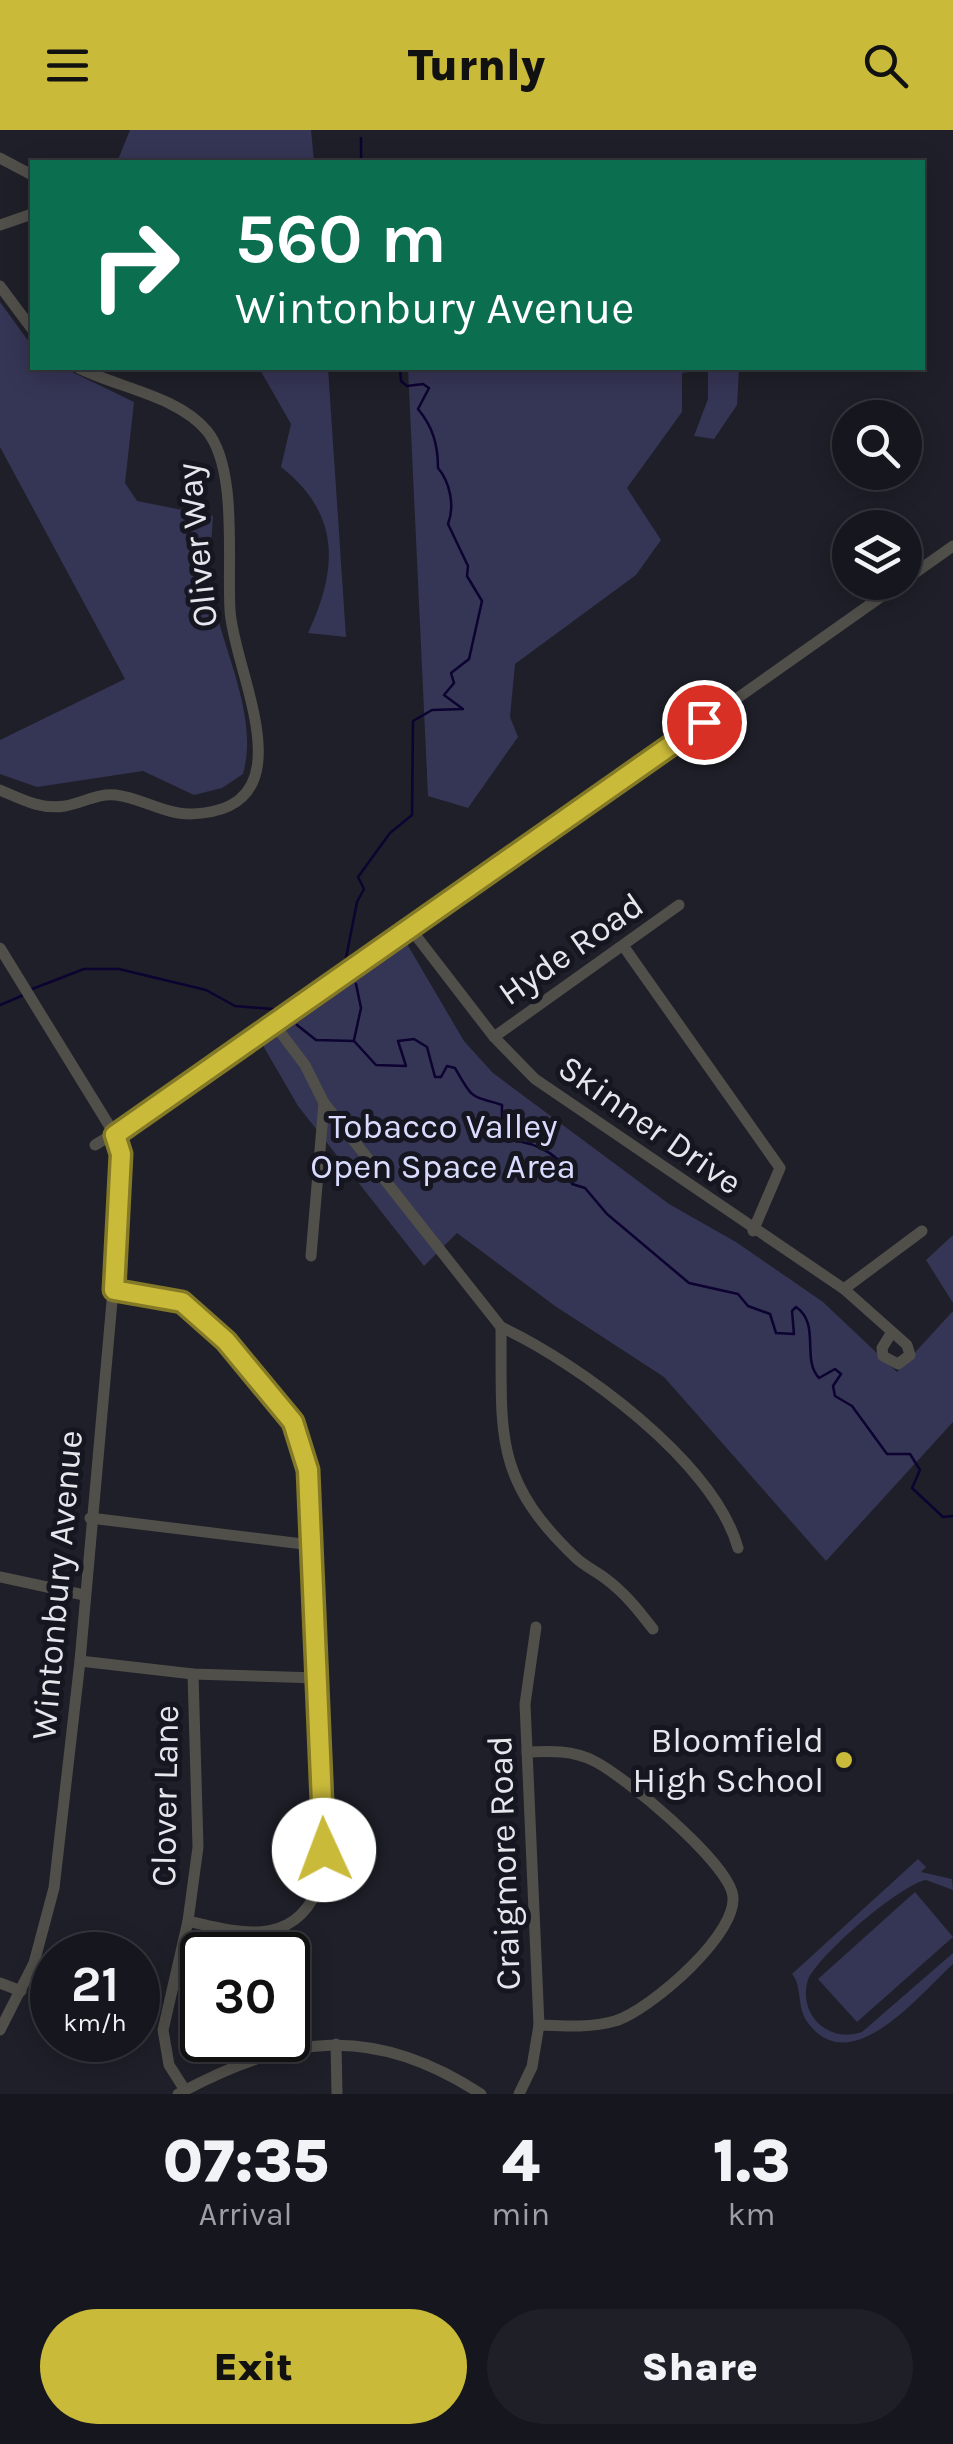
<!DOCTYPE html>
<html lang="en">
<head>
<meta charset="utf-8">
<style>
  body { margin:0; font-family:Karla,sans-serif; background:#1f2027; color:#f1f3f6; height:100vh; display:flex; flex-direction:column; font-size:38px; white-space:nowrap }
  * { box-sizing:border-box; margin:0 }
  p { font-size:32px; color:#9e9fa4 }
  .icon { flex:none; width:55px; height:55px; fill:none; stroke:currentColor; stroke-width:2; stroke-linecap:round; stroke-linejoin:round }
  .map { position:relative; height:1964px; overflow:hidden }
  .side { display:flex; flex-direction:column; background:#16171e; flex:1 }
  .side>* { flex:none }
  .guide { position:absolute; left:30px; top:30px; width:895px; height:210px; border-radius:0px; box-shadow:0 5px 25px #0003,0 0 0 2px #35363c; background:#0b6e4f; color:#fff; overflow:hidden }
  .controls { position:absolute; left:832px; top:270px; display:grid; gap:20px }
  .controls a { display:grid; place-items:center; width:90px; height:90px; border-radius:50%; background:#16171e; box-shadow:0 5px 25px #0003,0 0 0 2px #35363c; font-size:50px }
  .speed { position:absolute; left:30px; top:1802px; display:flex; gap:20px; font-size:50px; font-weight:700; text-align:center }
  .speed>* { display:grid; place-content:center; width:130px; height:130px; border-radius:50%; background:#16171e; box-shadow:0 5px 25px #0003,0 0 0 2px #35363c; line-height:1 }
  .speed small { font-size:25px; font-weight:400 }
  .speed .limit { border:5px solid #111; border-radius:15px; background:#fff; color:#111 }
  .pin { position:absolute; display:grid; place-items:center; width:85px; height:85px; color:#fff; margin:-42px; border:5px solid #fff; border-radius:50%; box-shadow:0 2px 10px #0007 }
  .me { position:absolute; width:110px; margin:-55px; rotate:358deg; stroke-linejoin:round; filter:drop-shadow(0 0 8px #0008) }
  .turn { display:flex; align-items:center; gap:35px; height:210px; padding:0 40px; font-size:45px }
  .turn .icon { width:130px; height:130px; stroke-width:2.5 }
  .turn b { display:block; font-size:70px; line-height:85px }
  .eta { display:flex; justify-content:space-evenly; align-items:center; height:170px; text-align:center }
  .eta b { font-size:60px; font-weight:800; line-height:70px }
  .button { display:flex; gap:20px; margin-top:auto; padding:20px 40px }
  .button a { flex:1; height:115px; border-radius:60px; background:#caba3a; color:#111; font-size:40px; font-weight:800; line-height:115px; text-align:center }
  .button a+a { background:#1f2027; color:#f1f3f6 }
  header { display:flex; justify-content:space-between; align-items:center; height:130px; padding:0 40px; background:#caba3a; color:#111; font-size:45px; font-weight:800 }
  .map>svg:first-child { display:block }
  .green { fill:#353555 }
  .lines { fill:none; stroke-linecap:round; stroke-linejoin:round }
  .stream { stroke:#0c0331; stroke-width:2.5 }
  .minor { stroke:#504f4a; stroke-width:11 }
  .route-casing { stroke:#837926; stroke-width:25 }
  .route { stroke:#caba3a; stroke-width:18 }
  .poi-dot { fill:#caba3a; stroke:#15161f; stroke-width:4 }
  .labels { text-anchor:middle; dominant-baseline:central; stroke-width:10; stroke-linejoin:round; paint-order:stroke }
  .street-label { font-size:35px; fill:#e6e7ed; stroke:#15161f }
  .park-label { font-size:35px; fill:#dadcff; stroke:#15161f }
  .poi-label { font-size:35px; fill:#e6e7ed; stroke:#15161f; text-anchor:end }
</style>
</head>
<body>
<header><svg class="icon" aria-label="menu" viewBox="0 0 24 24"><path d="M4 6h16M4 12h16M4 18h16"/></svg>Turnly<svg class="icon" aria-label="search" viewBox="0 0 24 24"><circle cx="10" cy="10" r="6"/><path d="M15 15l6 6"/></svg></header>
<div class="map">
<svg width="953" height="1964" viewBox="0 0 953 1964">
  <rect width="100%" height="100%" fill="#1e1f28"/>
  <g class="green">
    <path d="M130,0h181l3,32h-197z"/>
    <path d="M0,172l32,44v22h32l70,34 -9,81 12,18 76,15c-1,22 -5,48 -2,70 8,59 49,127 32,188l-21,14 -28,7 -51,-24 -106,16 -37,-13v-34l125,-61 -125,-232z"/>
    <path d="M259,238h69l18,269 -38,-4c30,-64 33,-119 -27,-166l10,-43z"/>
    <path d="M408,238h331l-2,37 -23,34 -20,-3 14,-37v-30l-26,4v39l-55,76 34,52 -25,35 -121,89 -5,53 8,20 -50,71 -40,-12z"/>
    <path d="M400,802l64,109 29,32 176,131 67,38 87,60 74,70 56,-61v111l-127,139 -162,-184 -109,-71 -98,-73 -33,33 -126,-160 -44,-76z"/>
    <path d="M953,1105v68l-27,-43z"/>
    <path d="M918,1729l8,8 -5,5 31,7 1,11 -27,-10c-25,4 -109,76 -118,100 -5,15 -1,32 10,43 13,12 28,14 44,9l91,-79v11c-33,30 -102,117 -145,59 -12,-16 -5,-36 -16,-49z"/>
    <path d="M915,1762l38,45 -96,85 -39,-43z"/>
  </g>
  <g class="lines">
    <g class="stream">
      <path d="M361,8v24"/>
      <path d="M346,828l11,-56 7,-13 -6,-12 32,-44 22,-18 1,-94 19,-11 31,-1 -19,-14 10,-12 -3,-10 18,-14 13,-58 -15,-25 1,-10 -20,-42c7,-18 2,-42 -10,-56 0,-23 -5,-41 -20,-59l11,-21 -6,-4 -16,2 -6,-5 -1,-13"/>
      <path d="M32,859l52,-20h35l87,21 29,16 38,3"/>
      <path d="M0,875l26,-11"/>
      <path d="M297,895l19,15 38,1 22,24 30,1 -8,-25 16,-2 13,8 8,30h6l6,-11 8,2c18,32 15,27 47,37v26l8,9c29,3 54,16 62,44l13,4 22,26 82,69 49,11 10,12 22,8 6,19 18,1 -2,-23 4,-4c25,17 5,52 23,71l16,-9 6,5 -8,12 2,10 17,10 35,48h23l10,16 -8,18 31,29 10,-1"/>
      <path d="M354,910l7,-32 -5,-24"/>
    </g>
    <g class="minor">
      <path d="M0,28l32,17"/>
      <path d="M0,95l32,-11"/>
      <path d="M0,156l32,43"/>
      <path d="M905,450l48,-34"/>
      <path d="M0,660c21,9 41,20 65,16 18,-3 32,-13 51,-11 25,3 48,19 74,19 123,-3 43,-142 40,-204 -3,-48 8,-141 -23,-179 -29,-35 -88,-43 -128,-63"/>
      <path d="M410,798l84,109 41,42 309,210 63,56 3,10 -12,9 -15,-8 -1,-8 10,-16"/>
      <path d="M624,817l156,221 -27,63"/>
      <path d="M0,818l115,187 6,18 -8,137 -33,371 -26,227 -20,75 -34,67"/>
      <path d="M274,894l31,41 19,38 177,224c79,37 213,135 237,221"/>
      <path d="M494,907l185,-132"/>
      <path d="M95,1015l73,-45 734,-518"/>
      <path d="M311,1126l13,-153"/>
      <path d="M844,1159l78,-58"/>
      <path d="M113,1160l69,12 44,39 67,81 15,47 15,407c-24,72 -76,59 -135,45"/>
      <path d="M501,1197c1,105 -9,151 74,230 9,9 21,14 31,22 19,14 33,32 47,50"/>
      <path d="M90,1388l221,27"/>
      <path d="M0,1447l84,18"/>
      <path d="M80,1531l113,13 124,4"/>
      <path d="M527,1622c23,-1 46,-2 67,9 32,16 128,97 138,131 12,38 -83,119 -117,129 -24,7 -52,5 -76,4"/>
      <path d="M0,1853l21,8"/>
      <path d="M336,1914l1,50"/>
      <path d="M185,1960l-16,-25 -6,-35 25,-109 10,-74 -5,-173"/>
      <path d="M178,1964c109,-59 195,-71 303,0"/>
      <path d="M519,1964l13,-27 7,-42 -14,-321 11,-77"/>
    </g>
  </g>
  <g class="lines">
    <g class="route-casing">
      <path id="route" d="M324,1720l-16,-380 -15,-48 -67,-81 -44,-39 -68,-12 7,-136 -6,-19 589,-413"/>
    </g>
    <use href="#route" class="route"/>
  </g>
  <circle class="poi-dot" cx="844" cy="1630" r="10"/>
  <g class="labels">
    <g class="street-label">
      <text transform="translate(197 415) rotate(-96)">Oliver Way</text>
      <text transform="translate(571 819) rotate(-35)">Hyde Road</text>
      <text transform="translate(650 995) rotate(35)">Skinner Drive</text>
      <text transform="translate(57 1455) rotate(-85)">Wintonbury Avenue</text>
      <text transform="translate(165 1666) rotate(-89)">Clover Lane</text>
      <text transform="translate(504 1733) rotate(-92)">Craigmore Road</text>
    </g>
    <g class="park-label">
      <text x="443" y="996">Tobacco Valley<tspan x="443" dy="40">Open Space Area</tspan></text>
    </g>
    <g class="poi-label">
      <text x="824" y="1610">Bloomfield<tspan x="824" dy="40">High School</tspan></text>
    </g>
  </g>
</svg>
<div class="controls">
<a><svg class="icon" aria-label="search" viewBox="0 0 24 24"><circle cx="10" cy="10" r="6"/><path d="M15 15l6 6"/></svg></a>
<a><svg class="icon" aria-label="layers" viewBox="0 0 24 24"><path d="M12 4l9 5-9 5-9-5zM3 14l9 5 9-5"/></svg></a>
</div>
<div class="speed"><div>21<small>km/h</small></div><div class="limit">30</div></div>
<div class="pin" style="left:704px;top:592px;background:#d93025"><svg class="icon" aria-label="arrive" viewBox="0 0 24 24"><path d="M6 21V4h12l-3 4 3 4H6"/></svg></div>
<svg class="me" style="left:324px;top:1720px" viewBox="-20 -20 40 40"><circle r="19" fill="#fff"/><path d="M0-13L10 11 0 6-10 11z" fill="#caba3a"/></svg>
<div class="guide">
<div class="turn"><svg class="icon" aria-label="right" viewBox="0 0 24 24"><path d="M7 20v-9h11M14 6l5 5-5 5"/></svg><div><b>560 m</b>Wintonbury Avenue</div></div>
</div>
</div>
<section class="side">
<div class="eta">
<div><b>07:35</b><p>Arrival</p></div>
<div><b>4</b><p>min</p></div>
<div><b>1.3</b><p>km</p></div>
</div>
<div class="button"><a>Exit</a><a>Share</a></div>
</section>
</body>
</html>
